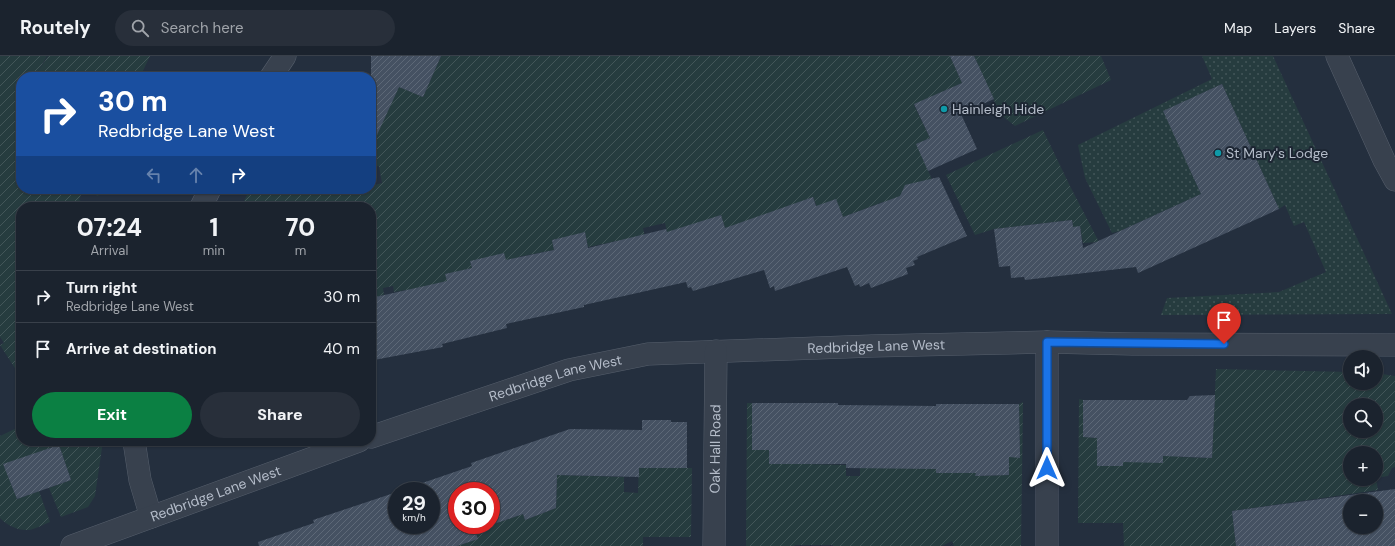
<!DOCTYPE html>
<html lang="en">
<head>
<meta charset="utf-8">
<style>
  body { margin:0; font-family:"DM Sans",sans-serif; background:#282f3a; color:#f1f3f6; height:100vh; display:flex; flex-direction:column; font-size:15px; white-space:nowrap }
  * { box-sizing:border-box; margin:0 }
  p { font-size:13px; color:#a0a4aa }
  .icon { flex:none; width:22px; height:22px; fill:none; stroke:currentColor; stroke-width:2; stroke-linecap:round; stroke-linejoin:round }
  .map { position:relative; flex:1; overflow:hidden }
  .side { position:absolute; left:16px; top:146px; width:360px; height:244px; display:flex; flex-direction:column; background:#1b232e; border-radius:16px; box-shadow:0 1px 3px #0004,0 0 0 1px #39404a }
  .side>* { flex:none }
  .top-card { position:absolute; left:16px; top:16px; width:360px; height:122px; border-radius:16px; box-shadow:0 1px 3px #0004,0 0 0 1px #39404a; background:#1a4fa0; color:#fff; overflow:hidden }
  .fabs { position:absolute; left:1343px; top:294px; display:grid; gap:8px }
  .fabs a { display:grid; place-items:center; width:40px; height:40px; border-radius:50%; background:#1b232e; box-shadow:0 1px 3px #0004,0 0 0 1px #39404a; font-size:20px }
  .speed { position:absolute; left:388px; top:426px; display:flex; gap:8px; font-size:20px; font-weight:700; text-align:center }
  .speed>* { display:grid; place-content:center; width:52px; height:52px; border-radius:50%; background:#1b232e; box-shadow:0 1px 3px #0004,0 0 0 1px #39404a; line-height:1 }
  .speed small { font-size:10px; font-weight:400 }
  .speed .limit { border:6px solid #d22; background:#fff; color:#111 }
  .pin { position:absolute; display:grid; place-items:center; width:34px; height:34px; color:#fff; margin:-41px -17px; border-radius:50% 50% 50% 0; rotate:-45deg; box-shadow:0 0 4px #0007 }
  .pin .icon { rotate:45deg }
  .me { position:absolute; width:44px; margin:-22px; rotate:0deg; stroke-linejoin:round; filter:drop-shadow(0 0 3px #0008) }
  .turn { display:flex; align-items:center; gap:14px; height:84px; padding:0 16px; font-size:18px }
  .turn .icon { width:52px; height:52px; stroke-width:2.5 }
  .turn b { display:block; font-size:28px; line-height:34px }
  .lanes { display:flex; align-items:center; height:38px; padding:0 16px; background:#0003; justify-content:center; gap:20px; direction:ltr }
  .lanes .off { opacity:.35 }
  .eta { display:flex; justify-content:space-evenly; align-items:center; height:68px; text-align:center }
  .eta b { font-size:24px; font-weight:800; line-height:28px }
  .cta { display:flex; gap:8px; margin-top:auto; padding:8px 16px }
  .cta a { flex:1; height:46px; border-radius:24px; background:#0b8043; color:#fff; font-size:16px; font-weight:800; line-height:46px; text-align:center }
  .cta a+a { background:#282f3a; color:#f1f3f6 }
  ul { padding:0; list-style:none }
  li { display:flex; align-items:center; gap:12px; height:52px; padding:0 16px; border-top:1px solid #39404a }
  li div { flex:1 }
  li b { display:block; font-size:15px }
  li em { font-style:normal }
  header { display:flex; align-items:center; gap:24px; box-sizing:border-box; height:56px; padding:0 20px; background:#1b232e; border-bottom:1px solid #39404a }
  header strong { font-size:19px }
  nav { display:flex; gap:22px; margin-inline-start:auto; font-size:14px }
  .search { width:280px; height:36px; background:#282f3a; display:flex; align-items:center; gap:10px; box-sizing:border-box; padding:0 14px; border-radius:22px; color:#a0a4aa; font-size:15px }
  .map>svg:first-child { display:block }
  .grass { fill:url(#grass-dots) }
  .garden { fill:url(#garden-furrows); fill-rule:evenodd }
  .building { fill:url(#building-hatch); fill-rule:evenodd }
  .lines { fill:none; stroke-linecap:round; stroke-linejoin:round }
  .minor-casing { stroke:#565f6c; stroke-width:23 }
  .minor { stroke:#38414e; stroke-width:22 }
  .route-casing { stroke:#114b97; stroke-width:10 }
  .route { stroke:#1a73e8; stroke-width:7 }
  .culture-dot { fill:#0f9aa8; stroke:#1d2633; stroke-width:1.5 }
  .labels { text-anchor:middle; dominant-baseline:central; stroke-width:4; stroke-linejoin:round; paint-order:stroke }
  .poi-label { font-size:14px; fill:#b4bcc9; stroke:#1d2633; text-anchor:start }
  .street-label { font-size:14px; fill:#b4bcc9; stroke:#1d2633 }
</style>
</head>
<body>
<header>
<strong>Routely</strong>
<div class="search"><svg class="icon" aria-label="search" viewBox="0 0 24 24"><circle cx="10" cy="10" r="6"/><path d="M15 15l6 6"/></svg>Search here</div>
<nav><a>Map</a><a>Layers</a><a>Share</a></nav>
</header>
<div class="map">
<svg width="1395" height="490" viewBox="0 0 1395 490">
  <defs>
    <pattern id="grass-dots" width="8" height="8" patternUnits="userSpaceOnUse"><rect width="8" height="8" fill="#263c3f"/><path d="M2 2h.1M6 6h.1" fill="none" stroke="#435659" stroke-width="1.8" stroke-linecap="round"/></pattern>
    <pattern id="garden-furrows" width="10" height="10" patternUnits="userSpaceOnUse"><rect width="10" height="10" fill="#263c3f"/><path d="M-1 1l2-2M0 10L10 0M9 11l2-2" fill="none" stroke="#435659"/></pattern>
    <pattern id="building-hatch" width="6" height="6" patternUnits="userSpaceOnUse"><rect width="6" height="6" fill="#455162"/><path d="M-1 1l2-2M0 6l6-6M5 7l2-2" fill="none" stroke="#5d6877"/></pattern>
  </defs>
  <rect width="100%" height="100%" fill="#242f3e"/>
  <path class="grass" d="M1202,0h71l119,258 -231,1 6,-17 112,-6 47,-20 -22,-50 -10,4 -9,-21 -6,4 -57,-125 -58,27 37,83 -81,37 -8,2 -27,-55 -7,-33 134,-66z"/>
  <g class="garden">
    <path d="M0,0h47l-11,19 12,-19h102l-10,21h-119v112h80l-3,7 -15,-7 -4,11 14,7h-72v178l-4,-7 3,-2 -20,-31 4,-2 -4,-6z"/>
    <path d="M441,0h509l12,27 -48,22 16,33 -13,6 16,38 -5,70 -45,-50 -40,15 -26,-10 -4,-10 -66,25 -22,6 -4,-13 -51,32 -5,-24 -22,5 3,13h-29l-29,6 -3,-14 -33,7 2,10 -36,7 8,39 -56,-34 2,6 -26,7 2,9 -38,22 -4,-16 -12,2 -1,-6 -10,2 1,7 -13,3v-91h-130l7,-14 21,-4h74l1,2 11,-2h16v-3l11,-3 -3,-17 -8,1v-30l24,-52 28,12z"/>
    <path d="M974,0h127l10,24 -96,46 -15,-12z"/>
    <path d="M1043,74l27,56 29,56 -16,1 -3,-16h-7l-1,-7 -78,9 -19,6 -29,-60z"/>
    <path d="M1216,313l134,3v11h26v-10l19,3v91l-3,1 -4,8 -12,2v-25h-26v26h26l2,11 -146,21 4,35h-112l-1,-23h-45l1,-124 4,1v37l14,1v28h26v-16l40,12v-17l16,12 33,1zM1350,349h26v26h-26z"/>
    <path d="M1023,346l-2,144h-67l-2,-5 -10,5h-109v-1h-38l-1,1h-48l1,-143h5v47h17v14h15v-14h21v14l41,1v11h14v-13l76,4v6h40v3l33,-1v-18h11l-1,-53z"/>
    <path d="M21,370v15h27l3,7 -47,17 13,34 22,-8 11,31c-6,2 -14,7 -21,8 -11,1 -22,-5 -29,-12v-82z"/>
    <path d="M71,385h32l-8,55 -7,11 -27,10 -12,-29 22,-8 -12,-35z"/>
    <path d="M639,405l16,7h37l-1,69h-48v9h-186l21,-7 -4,-14h17l32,-11 2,6 31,-12 1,-33 67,2v15l14,1z"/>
  </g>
  <g class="building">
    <path d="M371,0h70l-18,41 -24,-10 -28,61z"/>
    <path d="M950,0h24l20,43 -33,15 16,35 -49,22 -12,-27 14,-6 -16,-34 48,-21z"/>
    <path d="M1222,28l57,125 -141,64 -2,-6 -111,13 -1,-3 -13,1 -1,-12 -11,1 -5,-38 78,-9 1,7 7,-1 3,22 118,-54 -38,-83z"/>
    <path d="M939,121l28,59 -50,21 1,2 -5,2 2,4 -9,3 2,6 -37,14 -2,-5 -9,4 -1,-3 -4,2 -8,-19 -72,24 -1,-5 -4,2 -6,-18 -71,21 -2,-4 -3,1 -2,-6 -102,23v2l-78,17 1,4 -65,16 1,3 -69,13 -3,-12v-50l76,-17 -2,-7 27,-6 -2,-7 34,-8 2,7 48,-10 -2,-10 33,-8 3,16 78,-19 1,3 54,-17 4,13 88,-31 3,9 20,-7 7,18 57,-21 5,-11z"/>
    <path d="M1215,339l-3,63 -49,-2v7l-40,-1v4h-26v-28l-14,-1v-37h104l3,-4z"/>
    <path d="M752,347h86v2l98,1v-2h83l1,54 -11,-1v18l-34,1 1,-3h-40v-4l-90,-1v-4h-77v-14h-17z"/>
    <path d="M642,364h29v2h16v46h-48v9l-82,-2 -1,33 -31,12 -2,-6 -32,11v-34h-34v34h34l-16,5 3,9 -21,7h-198l-1,-4 56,-19 -1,-3 84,-28v33h34v-34h-32l73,-25 -1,-3 99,-34 72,1z"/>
    <path d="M59,389l12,35 -54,19 -14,-35z"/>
    <path d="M1395,433v57h-159l-4,-35zM1350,445h26v26h-26z"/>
  </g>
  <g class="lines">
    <g class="minor-casing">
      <g id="minor">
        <path d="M1337,0l47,104 11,20"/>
        <path d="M271,21l14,-21"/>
        <path d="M201,151l9,-18"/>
        <path d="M1047,286v204"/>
        <path id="s1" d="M371,381l198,-67 79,-16 224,-8 175,-4 85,2 263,1"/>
        <path d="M134,385l6,39 11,37"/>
        <path id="s2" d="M72,490l287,-105"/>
        <path id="s3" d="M714,490l2,-195"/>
      </g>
    </g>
    <use href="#minor" class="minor"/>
  </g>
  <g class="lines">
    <g class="route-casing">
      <path id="route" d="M1047,412v-126l177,2"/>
    </g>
    <use href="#route" class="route"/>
  </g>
  <g class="culture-dot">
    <circle cx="944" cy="53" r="4"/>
    <circle cx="1218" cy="97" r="4"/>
  </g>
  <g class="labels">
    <g class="poi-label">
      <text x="952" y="53">Hainleigh Hide</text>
      <text x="1226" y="97">St Mary's Lodge</text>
    </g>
    <g class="street-label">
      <text stroke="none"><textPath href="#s1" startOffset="518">Redbridge Lane West</textPath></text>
      <text stroke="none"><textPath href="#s1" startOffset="194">Redbridge Lane West</textPath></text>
      <text stroke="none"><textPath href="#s3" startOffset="97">Oak Hall Road</textPath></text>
      <text stroke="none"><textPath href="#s2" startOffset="153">Redbridge Lane West</textPath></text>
    </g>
  </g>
</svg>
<div class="fabs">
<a><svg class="icon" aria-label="sound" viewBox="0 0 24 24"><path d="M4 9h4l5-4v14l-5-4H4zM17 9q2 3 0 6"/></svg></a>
<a><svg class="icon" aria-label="search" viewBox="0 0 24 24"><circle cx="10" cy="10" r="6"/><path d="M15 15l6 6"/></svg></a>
<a>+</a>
<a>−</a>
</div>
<div class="speed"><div>29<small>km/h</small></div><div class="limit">30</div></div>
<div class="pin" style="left:1224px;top:288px;background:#d93025"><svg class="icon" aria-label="arrive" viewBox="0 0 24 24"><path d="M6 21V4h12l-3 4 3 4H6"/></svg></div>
<svg class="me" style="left:1047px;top:412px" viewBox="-20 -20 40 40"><path d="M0-17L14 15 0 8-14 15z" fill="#1a73e8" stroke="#fff" stroke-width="4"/></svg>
<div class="top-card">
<div class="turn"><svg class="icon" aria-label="right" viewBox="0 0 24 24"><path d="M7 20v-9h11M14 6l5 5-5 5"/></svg><div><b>30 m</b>Redbridge Lane West</div></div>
<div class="lanes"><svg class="icon off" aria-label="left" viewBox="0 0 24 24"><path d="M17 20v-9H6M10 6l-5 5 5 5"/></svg><svg class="icon off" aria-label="ahead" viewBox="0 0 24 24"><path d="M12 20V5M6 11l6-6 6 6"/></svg><svg class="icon" aria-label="right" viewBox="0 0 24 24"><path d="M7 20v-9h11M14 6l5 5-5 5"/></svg></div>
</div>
<section class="side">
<div class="eta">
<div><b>07:24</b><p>Arrival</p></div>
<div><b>1</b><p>min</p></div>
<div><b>70</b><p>m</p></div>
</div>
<ul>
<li><svg class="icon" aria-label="right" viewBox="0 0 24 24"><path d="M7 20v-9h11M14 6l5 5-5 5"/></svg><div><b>Turn right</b><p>Redbridge Lane West</p></div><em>30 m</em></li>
<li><svg class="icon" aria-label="arrive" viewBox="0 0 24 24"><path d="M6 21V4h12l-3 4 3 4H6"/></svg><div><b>Arrive at destination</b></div><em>40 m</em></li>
</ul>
<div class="cta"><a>Exit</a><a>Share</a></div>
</section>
</div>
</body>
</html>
